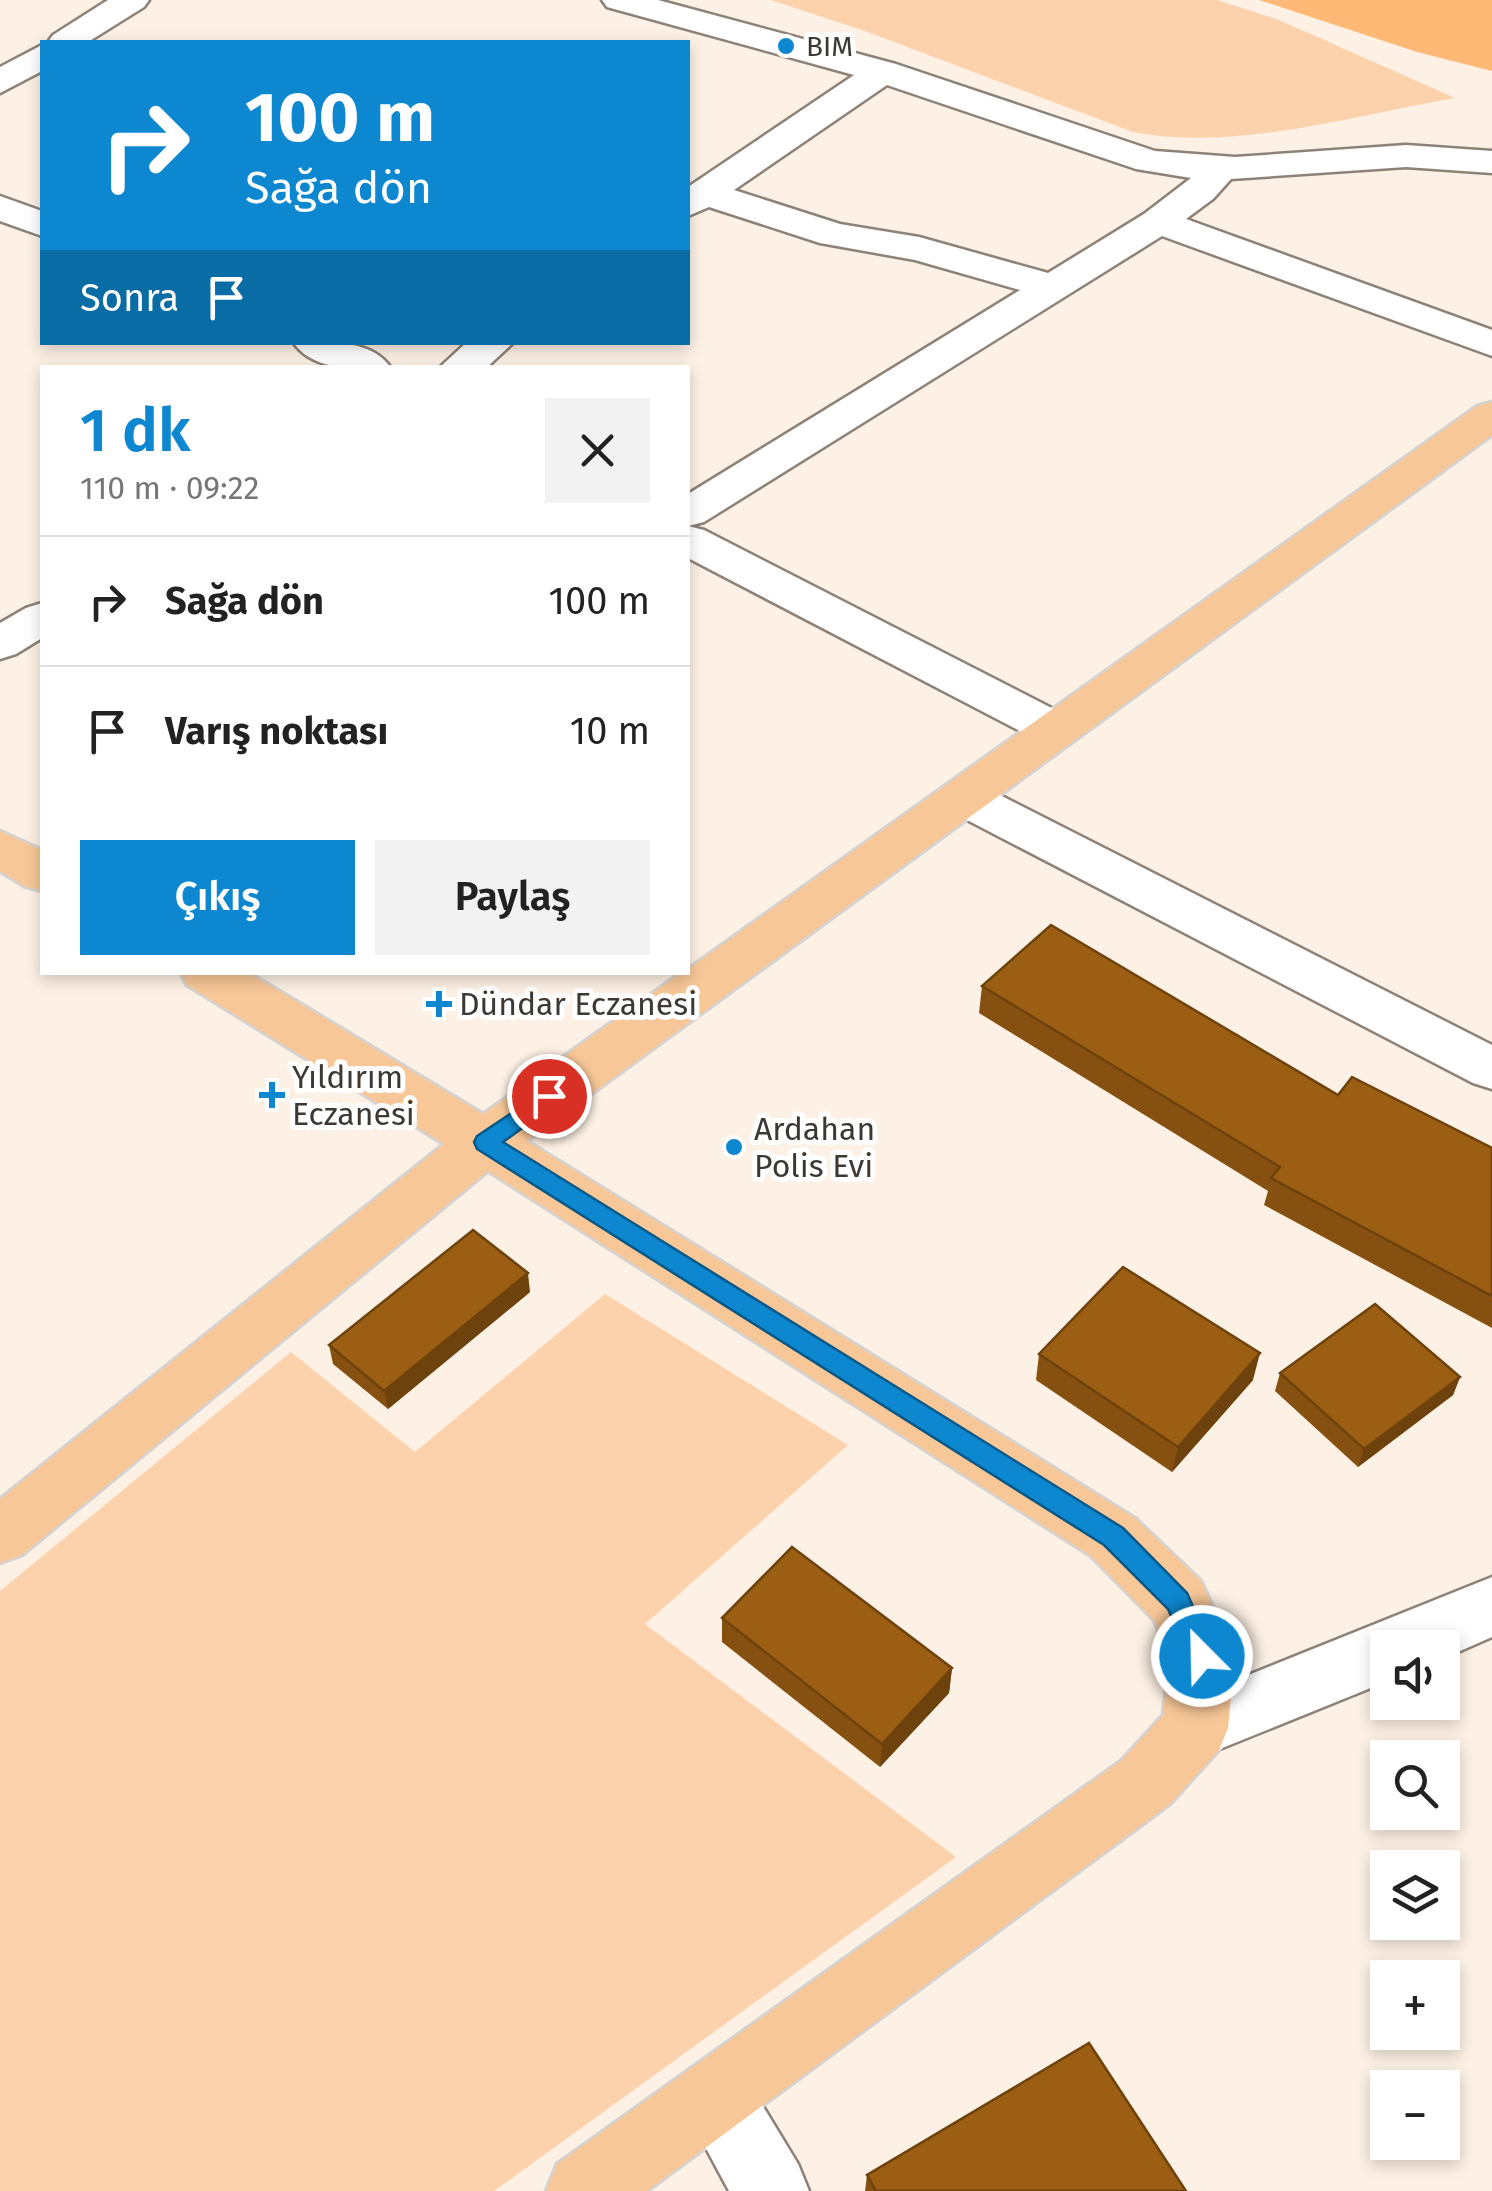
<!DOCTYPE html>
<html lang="tr">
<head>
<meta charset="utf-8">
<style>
  body { margin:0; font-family:"Fira Sans",sans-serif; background:#f2f2f2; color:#222; height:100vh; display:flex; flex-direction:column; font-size:38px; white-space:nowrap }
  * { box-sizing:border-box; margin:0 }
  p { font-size:32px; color:#767676 }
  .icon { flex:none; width:55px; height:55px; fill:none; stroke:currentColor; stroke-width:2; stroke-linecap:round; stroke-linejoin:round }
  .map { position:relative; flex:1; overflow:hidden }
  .drawer { position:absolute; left:40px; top:365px; width:650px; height:610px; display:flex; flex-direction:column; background:#fff; border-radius:0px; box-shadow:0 5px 15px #0003 }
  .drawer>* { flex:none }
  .banner { position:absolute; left:40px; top:40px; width:650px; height:305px; border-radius:0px; box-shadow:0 5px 15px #0003; background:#0d87cf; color:#fff; overflow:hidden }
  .buttons { position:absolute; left:1370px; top:1630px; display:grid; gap:20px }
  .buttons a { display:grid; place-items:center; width:90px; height:90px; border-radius:0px; background:#fff; box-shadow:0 5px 15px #0003; font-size:50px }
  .pin { position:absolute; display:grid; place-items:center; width:85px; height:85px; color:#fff; margin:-42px; border:5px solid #fff; border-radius:50%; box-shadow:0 2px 10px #0007 }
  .me { position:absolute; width:110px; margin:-55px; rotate:337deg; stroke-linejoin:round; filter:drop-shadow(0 0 8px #0008) }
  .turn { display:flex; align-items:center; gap:35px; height:210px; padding:0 40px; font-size:45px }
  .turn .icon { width:130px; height:130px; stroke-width:2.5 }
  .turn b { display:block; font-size:70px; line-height:85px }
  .then { display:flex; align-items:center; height:95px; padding:0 40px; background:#0003; gap:20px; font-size:38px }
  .round { display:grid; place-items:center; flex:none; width:105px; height:105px; border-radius:0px; background:#f2f2f2 }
  .summary { display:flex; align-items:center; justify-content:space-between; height:170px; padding:0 40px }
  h1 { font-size:60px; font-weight:600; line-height:75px; color:#0d87cf }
  .cta { display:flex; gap:20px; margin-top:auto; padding:20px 40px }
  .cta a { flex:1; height:115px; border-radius:0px; background:#0d87cf; color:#fff; font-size:40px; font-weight:600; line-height:115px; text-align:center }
  .cta a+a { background:#f2f2f2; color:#222 }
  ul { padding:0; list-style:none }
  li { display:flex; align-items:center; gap:30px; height:130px; padding:0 40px; border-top:2px solid #e0e0e0 }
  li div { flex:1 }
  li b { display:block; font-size:38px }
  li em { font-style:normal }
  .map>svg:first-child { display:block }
  .green { fill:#fcd2ac }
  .water { fill:#feb977 }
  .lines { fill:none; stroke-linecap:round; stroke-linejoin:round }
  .minor-casing { stroke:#8e8278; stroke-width:5 }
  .major-casing { stroke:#d4d3d2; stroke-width:5 }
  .minor { fill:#fff; fill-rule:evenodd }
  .major { fill:#f7c797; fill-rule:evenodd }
  .wall { fill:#865110 }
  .shaded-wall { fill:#6d420d }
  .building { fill:#9c5e13; stroke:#6d420d; stroke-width:2.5 }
  .route { fill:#0d87cf; stroke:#085887; stroke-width:2.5 }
  .poi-dot { fill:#0d87cf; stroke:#fff; stroke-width:4 }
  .labels { text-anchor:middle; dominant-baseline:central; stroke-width:10; stroke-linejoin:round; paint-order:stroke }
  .far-poi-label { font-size:28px; fill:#3d3833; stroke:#fff; text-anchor:start }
  .poi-label { font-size:32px; fill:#3d3833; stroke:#fff; text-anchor:start }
</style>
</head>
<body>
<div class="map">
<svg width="1492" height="2191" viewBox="0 0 1492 2191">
  <rect width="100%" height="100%" fill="#fdf0e4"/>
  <g class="green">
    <path d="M771,0h446l62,20 176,78c-100,17 -222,54 -322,34l-268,-101z"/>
    <path d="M605,1294l243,151 -203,179 311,233 -462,334h-494v-600l291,-239 124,100z"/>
  </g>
  <path class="water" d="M1259,0h233v71l-75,-19z"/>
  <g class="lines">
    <g class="minor-casing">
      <g id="minor">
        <path d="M108,0h41l-5,7 -56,35h-40l5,-7z"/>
        <path d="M602,0h56l238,64 259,87 80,6 171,-12 86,6v22l-86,-6 -175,12 -18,20 -27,20 306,111v26l-330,-120 -458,286 -16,4v-32l332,-204 -105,-30 -95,-17 -111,-36 -21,9v-29l166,-112 -247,-68zM887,85l249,84 55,9 -47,36 -96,59 -129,-36 -79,-13 -106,-34z"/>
        <path d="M42,45v26l-42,22v-26z"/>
        <path d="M0,196l42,15v25l-42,-15z"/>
        <path d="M293,342c32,0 78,-4 98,26 -32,0 -77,5 -98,-26z"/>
        <path d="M467,342h47l-28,26h-47z"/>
        <path d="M688,526l16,4 369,189 7,11 -7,11 -17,5 -17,-5 -351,-183z"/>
        <path d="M42,603v35l-26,16 -16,5v-36l26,-15z"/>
        <path d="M965,781l17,5 510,259v44l-19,-6 -525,-273 -8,-12 8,-12z"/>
        <path d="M1492,1577v60l-50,22v-11h-54v33l-193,78 -24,-9 -9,-22 9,-22z"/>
        <path d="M715,2059l26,11 57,94 11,27h-80l-51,-95 11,-26z"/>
      </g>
    </g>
    <g class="major-casing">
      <g id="major">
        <path d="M1492,402v33l-965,706 608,377 66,63 34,75 -7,72 -9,22 -49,54 -523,387h-101l11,-27 565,-404 41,-45 6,-59 -15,-36 -63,-64 -603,-385 -466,384 -22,8v-64l444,-355 -257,-159 -7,-13h68l235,142 199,-142h6v-3l789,-563z"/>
        <path d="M0,831l42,19v41l-18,-5 -24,-15z"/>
      </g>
    </g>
    <use href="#minor" class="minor"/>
    <use href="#major" class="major"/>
  </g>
  <g class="wall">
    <path d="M982,986l356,109 154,53v180l-228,-123 4,-14 -289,-178z"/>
    <path d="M530,1292l-142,117 -55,-45 -4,-19z"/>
    <path d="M1039,1354l214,26 -81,92 -136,-92z"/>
    <path d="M1280,1373l180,4 -7,18 -95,72 -83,-76z"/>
    <path d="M722,1618l230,50 -3,25 -69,74 -158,-125z"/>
    <path d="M867,2175l319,16h-321z"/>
  </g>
  <g class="shaded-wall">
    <path d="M528,1273l2,19 -142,117 -4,-18z"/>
    <path d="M1260,1353l-7,27 -81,92 6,-25z"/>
    <path d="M1460,1377l-7,18 -95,72 6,-18z"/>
    <path d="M952,1668l-3,25 -69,74 2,-23z"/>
  </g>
  <g class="building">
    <path d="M1051,925l287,170 14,-18 140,71v148l-221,-118 9,-11 -298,-181z"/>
    <path d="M473,1230l55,43 -144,118 -55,-46z"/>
    <path d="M1123,1267l137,86 -82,94 -139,-93z"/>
    <path d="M1375,1304l85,73 -96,72 -84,-76z"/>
    <path d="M792,1547l160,121 -70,76 -160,-126z"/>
    <path d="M1089,2043l97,148h-310l-9,-16z"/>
  </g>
  <path class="route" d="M549,1088l12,8 -4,7 -54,39 620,386 64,65 28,63 -4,9 -9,3 -10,-3 -24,-56 -64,-64 -627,-396 -3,-7 3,-6z"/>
  <g class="poi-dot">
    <circle cx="786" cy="46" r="10"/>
    <path d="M434 989h10v10h10v10h-10v10h-10v-10h-10v-10h10z"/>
    <path d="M267 1080h10v10h10v10h-10v10h-10v-10h-10v-10h10z"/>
    <circle cx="734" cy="1147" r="10"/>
  </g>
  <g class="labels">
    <g class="far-poi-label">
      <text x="806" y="46">BIM</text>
    </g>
    <g class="poi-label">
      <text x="459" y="1004">Dündar Eczanesi</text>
      <text x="292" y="1077">Yıldırım<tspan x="292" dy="37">Eczanesi</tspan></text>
      <text x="754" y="1129">Ardahan<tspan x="754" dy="37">Polis Evi</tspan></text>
    </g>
  </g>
</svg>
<div class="buttons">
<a><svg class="icon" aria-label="sound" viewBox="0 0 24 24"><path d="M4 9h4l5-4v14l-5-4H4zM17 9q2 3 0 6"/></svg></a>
<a><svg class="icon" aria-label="search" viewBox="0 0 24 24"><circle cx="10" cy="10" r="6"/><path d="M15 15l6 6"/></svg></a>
<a><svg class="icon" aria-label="layers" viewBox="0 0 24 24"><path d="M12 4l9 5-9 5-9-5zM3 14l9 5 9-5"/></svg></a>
<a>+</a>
<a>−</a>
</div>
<div class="pin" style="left:549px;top:1096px;background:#d93025"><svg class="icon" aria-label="arrive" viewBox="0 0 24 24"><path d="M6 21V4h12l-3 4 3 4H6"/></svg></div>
<svg class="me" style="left:1202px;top:1656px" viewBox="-20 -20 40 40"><circle r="17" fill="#0d87cf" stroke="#fff" stroke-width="3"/><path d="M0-11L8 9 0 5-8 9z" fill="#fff"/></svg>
<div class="banner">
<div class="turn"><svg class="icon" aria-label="right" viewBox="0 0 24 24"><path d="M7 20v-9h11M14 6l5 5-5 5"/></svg><div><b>100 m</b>Sağa dön</div></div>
<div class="then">Sonra<svg class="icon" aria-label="arrive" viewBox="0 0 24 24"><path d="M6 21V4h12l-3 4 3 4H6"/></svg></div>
</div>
<section class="drawer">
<div class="summary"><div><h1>1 dk</h1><p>110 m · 09:22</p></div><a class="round"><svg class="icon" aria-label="close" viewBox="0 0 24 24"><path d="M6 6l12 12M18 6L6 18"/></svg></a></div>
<ul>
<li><svg class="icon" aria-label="right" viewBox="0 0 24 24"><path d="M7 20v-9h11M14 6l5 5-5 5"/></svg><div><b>Sağa dön</b></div><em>100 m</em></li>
<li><svg class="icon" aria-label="arrive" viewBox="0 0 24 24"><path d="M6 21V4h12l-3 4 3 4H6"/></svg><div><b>Varış noktası</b></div><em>10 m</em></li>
</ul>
<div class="cta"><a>Çıkış</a><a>Paylaş</a></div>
</section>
</div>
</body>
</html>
